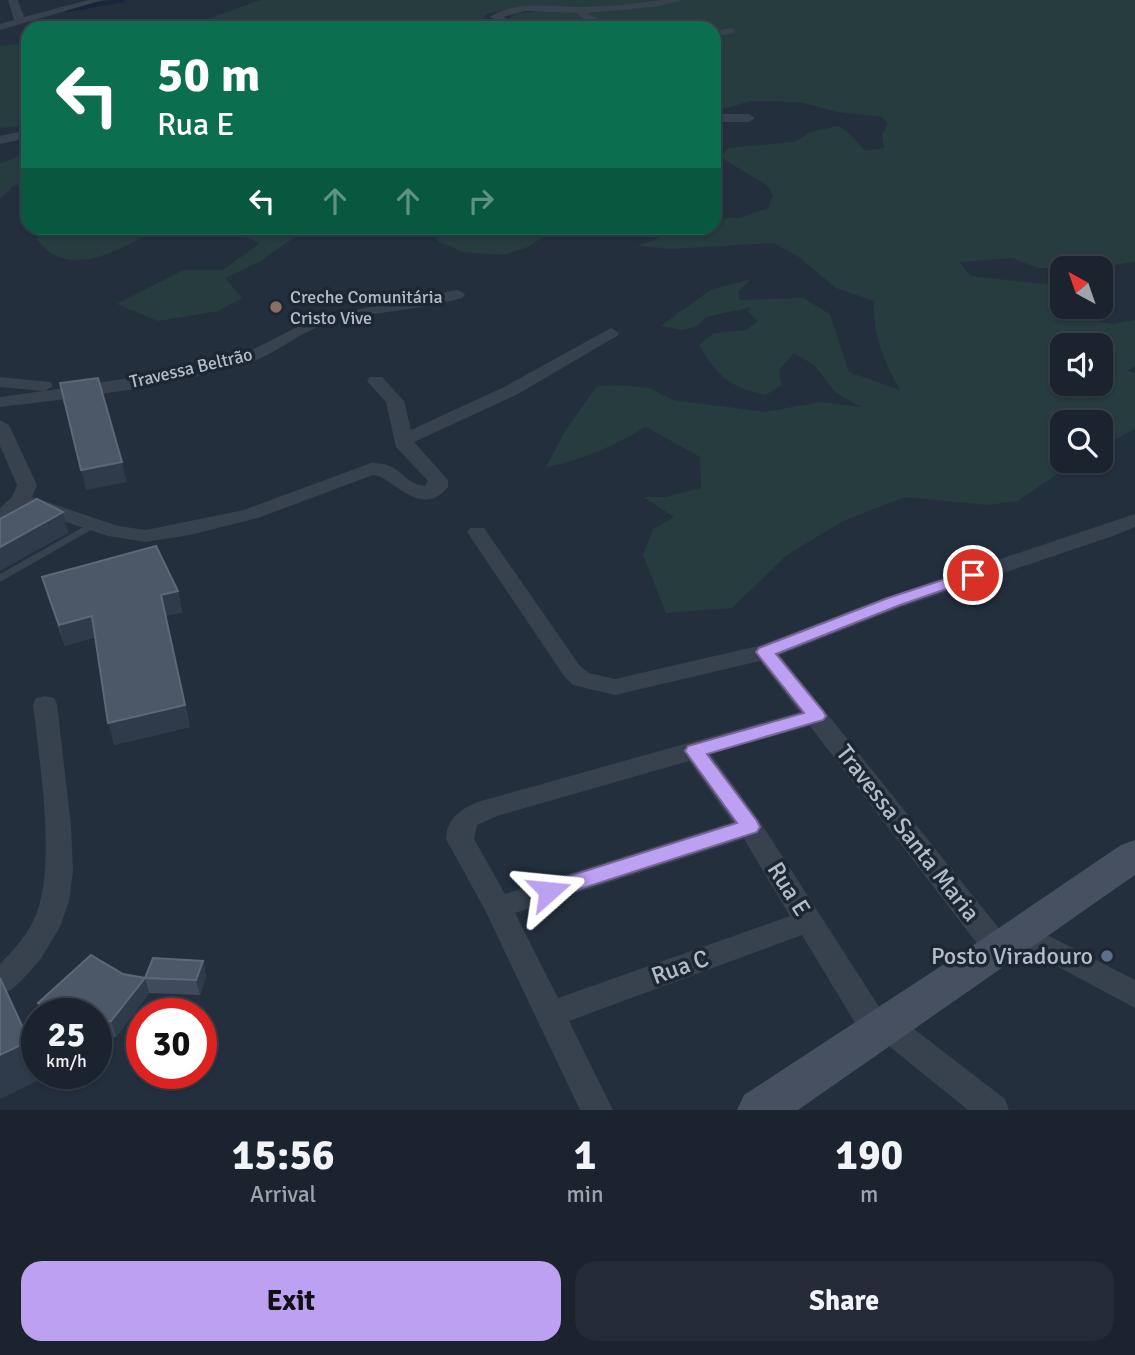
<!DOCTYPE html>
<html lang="en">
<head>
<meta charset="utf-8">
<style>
  body { margin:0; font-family:Signika,sans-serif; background:#242b36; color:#f1f3f6; height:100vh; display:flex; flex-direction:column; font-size:26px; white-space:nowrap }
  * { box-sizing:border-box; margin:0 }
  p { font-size:23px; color:#a0a4aa }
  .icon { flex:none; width:38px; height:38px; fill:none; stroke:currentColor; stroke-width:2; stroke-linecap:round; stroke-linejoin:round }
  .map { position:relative; height:1110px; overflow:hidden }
  .drawer { display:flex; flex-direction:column; background:#1b232e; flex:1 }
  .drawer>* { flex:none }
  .top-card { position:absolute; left:21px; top:21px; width:700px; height:214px; border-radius:21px; box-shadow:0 2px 5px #0004,0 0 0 2px #39404a; background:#0b6e4f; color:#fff; overflow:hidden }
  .needle { width:46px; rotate:320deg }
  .fabs { position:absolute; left:1050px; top:256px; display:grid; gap:14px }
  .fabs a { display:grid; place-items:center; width:63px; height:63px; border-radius:14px; background:#1b232e; box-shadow:0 2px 5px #0004,0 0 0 2px #39404a; font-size:35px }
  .speed { position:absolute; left:21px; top:998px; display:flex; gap:14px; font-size:35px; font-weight:700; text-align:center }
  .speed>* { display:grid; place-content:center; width:91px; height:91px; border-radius:50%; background:#1b232e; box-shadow:0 2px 5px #0004,0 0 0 2px #39404a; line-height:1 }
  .speed small { font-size:18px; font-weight:400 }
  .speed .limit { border:10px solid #d22; background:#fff; color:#111 }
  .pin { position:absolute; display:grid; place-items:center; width:60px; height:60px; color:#fff; margin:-30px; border:4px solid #fff; border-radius:50%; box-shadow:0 2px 7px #0007 }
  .me { position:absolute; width:77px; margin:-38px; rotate:72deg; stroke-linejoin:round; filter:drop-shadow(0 0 5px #0008) }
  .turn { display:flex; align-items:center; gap:24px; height:147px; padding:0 21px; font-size:32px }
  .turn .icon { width:91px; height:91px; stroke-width:2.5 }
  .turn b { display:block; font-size:49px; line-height:60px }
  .lanes { display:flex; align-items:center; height:66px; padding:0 21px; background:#0003; justify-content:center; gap:35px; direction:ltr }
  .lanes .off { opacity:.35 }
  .eta { display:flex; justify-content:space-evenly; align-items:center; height:119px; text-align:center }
  .eta b { font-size:42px; font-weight:700; line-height:49px }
  .button { display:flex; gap:14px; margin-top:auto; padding:14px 21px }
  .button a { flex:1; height:80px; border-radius:21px; background:#bca0f2; color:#111; font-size:28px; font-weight:700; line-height:80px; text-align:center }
  .button a+a { background:#242b36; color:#f1f3f6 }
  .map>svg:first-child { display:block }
  .green { fill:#263c3f; fill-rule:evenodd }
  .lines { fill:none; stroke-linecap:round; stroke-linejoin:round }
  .stream { stroke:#17263c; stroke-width:4.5 }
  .lane { fill:#38414e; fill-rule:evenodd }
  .street { fill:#38414e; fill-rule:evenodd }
  .secondary { fill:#465061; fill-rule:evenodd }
  .wall { fill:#3f4b5c }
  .shaded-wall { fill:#2f3b4b }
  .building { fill:#4b5868; stroke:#5c6777; stroke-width:2 }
  .route { fill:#bca0f2; stroke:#7a689d; stroke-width:2 }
  .education-dot { fill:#8d6e63; stroke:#1d2633; stroke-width:2.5 }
  .service-dot { fill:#5c6f8a; stroke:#1d2633; stroke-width:2.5 }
  .labels { text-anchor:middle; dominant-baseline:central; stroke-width:7; stroke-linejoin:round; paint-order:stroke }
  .far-poi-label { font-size:18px; fill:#b4bcc9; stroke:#1d2633; text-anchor:start }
  .far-street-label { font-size:18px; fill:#b4bcc9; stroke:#1d2633 }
  .near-street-label { font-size:24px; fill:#b4bcc9; stroke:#1d2633 }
  .near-poi-label { font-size:24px; fill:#b4bcc9; stroke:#1d2633; text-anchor:end }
</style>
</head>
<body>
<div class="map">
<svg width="1135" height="1110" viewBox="0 0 1135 1110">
  <rect width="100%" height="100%" fill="#242f3e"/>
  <g class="green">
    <path d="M260,0h875v262l-42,6h-55l-26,-10 -53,4 12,14 91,10v20h13l-14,9 52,9 22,-4v46l-8,5 8,2v56l-34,18v-25h-39v38h16l-60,41 -31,4 -82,-8 -62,24 -56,34 -55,53 -66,5 -23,-58 10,-26 21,-12 -30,-20h22l35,-9 -1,-31 -54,-30c-32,18 -63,34 -100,40l19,-36 31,-44 21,-2 32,3 24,12 92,12 55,-10 41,5 -26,-15 -21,-27 -20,-12 -15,17 2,15 -15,10c-36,-7 -49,-19 -67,-50l15,-12 32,-3 12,-9 -11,-10 5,-4 -46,10 -10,10 -14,3 -21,-4 49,-36 41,-11 -13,13 2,8 63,-2 27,16 19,58 51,18c-17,-31 -27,-53 -26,-89l-38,-13 -37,-31 -26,-14 -103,6 -32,-3 46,-18h30v-9l25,-1 29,-10 5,-13 -5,-9 -48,-29 8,-9 66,-6 17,-10 27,-6 10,6 17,19 19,-3 -2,-14 6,-10 -6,-7 -44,-5 -38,-10 -50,-1 -36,11v-84h-188l-14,-6 -2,-5 10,-4 23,-2c-22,-4 -37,-3 -58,4l-1,6 23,7h-324zM1062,345h39v38h-39z"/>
    <path d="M28,43v83l-28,2v-82z"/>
    <path d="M18,156h10v26l-15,4 -13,13v-35z"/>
    <path d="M55,228h111c-36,11 -74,46 -114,26 -5,-3 -11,-10 -16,-15z"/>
    <path d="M222,228h118l-42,7 -39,27 -34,16 17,20 -24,13 -60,10 -41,-17 66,-34h40l37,-27z"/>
    <path d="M430,228h-1h128l-29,19 -25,8 -41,-3 -24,-11z"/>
  </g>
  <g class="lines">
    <path class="stream" d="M67,10l56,-10"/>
    <path class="lane" d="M94,521l4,1 1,2 -1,2 -98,56v-8z"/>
    <g class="street">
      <path d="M8,0h10l6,17 64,-17h15l-103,30v-6l14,-4z"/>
      <path d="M661,0h22l-29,7 -67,6 28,15c-15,0 -28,-4 -38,-15l-52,-2 -22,6 23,11h-13l-23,-11c24,-17 61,-10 90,-10 27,0 55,-3 81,-7z"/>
      <path d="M730,28l4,1v4l-20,4v-6z"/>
      <path d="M714,114h35l6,4 -6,4h-35z"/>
      <path d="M28,130v8l-28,6v-8z"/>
      <path d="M457,290l5,2 3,3 -3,3c-44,13 -91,13 -135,26 -28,8 -49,29 -76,38 -81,25 -167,35 -251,45v-10l43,-6 -43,-4v-10l50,5 3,4 -8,5 110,-17 58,-12 37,-11 65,-33z"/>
      <path d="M611,328l8,5 -2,3 -101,59 -102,47 34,38v7c-27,34 -57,-12 -75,-12l-115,43 -68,17 -44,7 -38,-6 -84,-28 -17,15 -7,2v-17l12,-11 5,-12 -17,-39v-26l9,5 28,60 -5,12 86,29 28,4 98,-20 127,-47c34,0 29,20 54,23l3,-5 -32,-34 -10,-45 -19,-21 3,-4h12l22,24 7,29 93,-43z"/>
      <path d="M1135,514v13l-22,9 -211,71 -122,48 229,286 5,9 -5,9 -10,3 -10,-3 -179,-233 -99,28 48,66 124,193 14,3 108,83 4,11h-41l-84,-68 -7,3 -11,-4 -64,-106 -233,86 44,89h-33l-95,-200 -39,-71c1,-22 16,-31 35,-38l318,-89 -39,-51 -145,34 -42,-10 -9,-9 -97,-144 3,-4h14l96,138 9,7 26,6 143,-33 128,-49zM689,761l43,61 -227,72 -31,-55 3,-14 20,-9zM744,839l46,77 -232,82 -43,-85z"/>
      <path d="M45,696l9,2 3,6 14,122 2,45 -4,30 -9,26 -20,33 -19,21 -10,9 -11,4v-30c15,-15 30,-32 37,-52 19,-52 2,-152 -4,-208l3,-6z"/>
      <path d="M1022,922l113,58v28l-123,-66 -5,-8 5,-8z"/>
    </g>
    <path class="secondary" d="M1135,840v35l-337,235h-61l7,-15 240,-157 137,-93z"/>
  </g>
  <g class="wall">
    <path d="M42,577l136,14 4,21 -16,4 24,111 -76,18 -19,-108 -30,9 -17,-48z"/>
    <path d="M203,961l3,16 -6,18 -51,-2 -33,44 -11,1 -8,9 -1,-34h-55l-3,-10 85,-29 22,4z"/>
  </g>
  <g class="shaded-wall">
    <path d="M122,462l5,20 -41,8 -5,-20z"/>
    <path d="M63,512l5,21 -68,38v-24z"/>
    <path d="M178,591l4,21 -16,4 -5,-21z"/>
    <path d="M92,616l5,21 -32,9 -6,-21z"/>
    <path d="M185,705l5,22 -76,18 -6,-22z"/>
    <path d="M203,961l3,16 -6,18 -4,-15z"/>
    <path d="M145,978l4,15 -33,44 -5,-16z"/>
    <path d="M100,1022l5,16 -8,9 -1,-21z"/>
    <path d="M29,1041l8,21v11h4l2,5 -43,21v-44z"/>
  </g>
  <g class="building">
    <path d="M98,378l24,84 -41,8 -21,-87z"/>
    <path d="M37,499l26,13 -63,35v-28z"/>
    <path d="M156,546l22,45 -17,4 24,110 -77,18 -16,-107 -33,9 -17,-48z"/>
    <path d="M91,955l32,19 22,4 -34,43 -11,1 -4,4v-13h-39l-19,-10z"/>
    <path d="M153,958l50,3 -7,19 -51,-2z"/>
    <path d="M0,978l29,63 -29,14z"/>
  </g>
  <path class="route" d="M973,570l8,5 -3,3 -78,27 -124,49 47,57 3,5 -3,4 -116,34 50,67 3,6 -3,5 -208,67 -8,-2 -3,-6 3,-6 196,-62 -52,-72 3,-5 116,-33 -45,-57 -3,-4 3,-4 129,-50z"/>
  <circle class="education-dot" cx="276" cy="307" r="7"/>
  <circle class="service-dot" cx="1107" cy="956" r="7"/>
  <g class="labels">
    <g class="far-poi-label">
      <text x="290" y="297">Creche Comunitária<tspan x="290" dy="21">Cristo Vive</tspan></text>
    </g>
    <g class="far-street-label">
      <text transform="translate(191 368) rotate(-13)">Travessa Beltrão</text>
    </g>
    <g class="near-street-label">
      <text transform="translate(908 833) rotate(52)">Travessa Santa Maria</text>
      <text transform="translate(789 889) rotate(58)">Rua E</text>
      <text transform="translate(680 967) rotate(-20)">Rua C</text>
    </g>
    <g class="near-poi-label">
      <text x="1093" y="956">Posto Viradouro</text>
    </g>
  </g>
</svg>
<div class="fabs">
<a><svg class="needle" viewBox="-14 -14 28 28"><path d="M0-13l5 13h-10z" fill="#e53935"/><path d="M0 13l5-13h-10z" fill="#a0a4aa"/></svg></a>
<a><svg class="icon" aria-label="sound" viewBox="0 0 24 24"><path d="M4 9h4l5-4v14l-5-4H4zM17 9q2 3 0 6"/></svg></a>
<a><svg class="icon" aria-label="search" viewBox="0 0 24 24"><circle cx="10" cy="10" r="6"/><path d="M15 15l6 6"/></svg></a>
</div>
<div class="speed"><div>25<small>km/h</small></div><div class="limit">30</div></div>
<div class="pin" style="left:973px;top:575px;background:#d93025"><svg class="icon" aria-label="arrive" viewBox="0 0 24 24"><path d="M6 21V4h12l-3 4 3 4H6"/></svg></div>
<svg class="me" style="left:549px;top:891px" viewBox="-20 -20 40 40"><path d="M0-17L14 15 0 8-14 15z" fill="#bca0f2" stroke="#fff" stroke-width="4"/></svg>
<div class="top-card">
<div class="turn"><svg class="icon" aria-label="left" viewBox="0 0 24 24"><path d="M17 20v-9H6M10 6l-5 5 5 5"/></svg><div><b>50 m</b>Rua E</div></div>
<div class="lanes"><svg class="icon" aria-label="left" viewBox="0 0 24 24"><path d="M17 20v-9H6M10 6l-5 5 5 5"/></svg><svg class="icon off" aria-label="ahead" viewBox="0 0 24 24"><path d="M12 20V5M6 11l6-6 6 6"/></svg><svg class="icon off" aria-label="ahead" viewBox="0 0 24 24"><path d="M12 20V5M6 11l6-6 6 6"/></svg><svg class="icon off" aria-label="right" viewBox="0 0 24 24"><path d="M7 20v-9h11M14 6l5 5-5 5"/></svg></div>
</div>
</div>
<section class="drawer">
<div class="eta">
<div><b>15:56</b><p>Arrival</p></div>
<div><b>1</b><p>min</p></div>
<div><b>190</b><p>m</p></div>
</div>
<div class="button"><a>Exit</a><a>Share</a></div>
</section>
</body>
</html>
